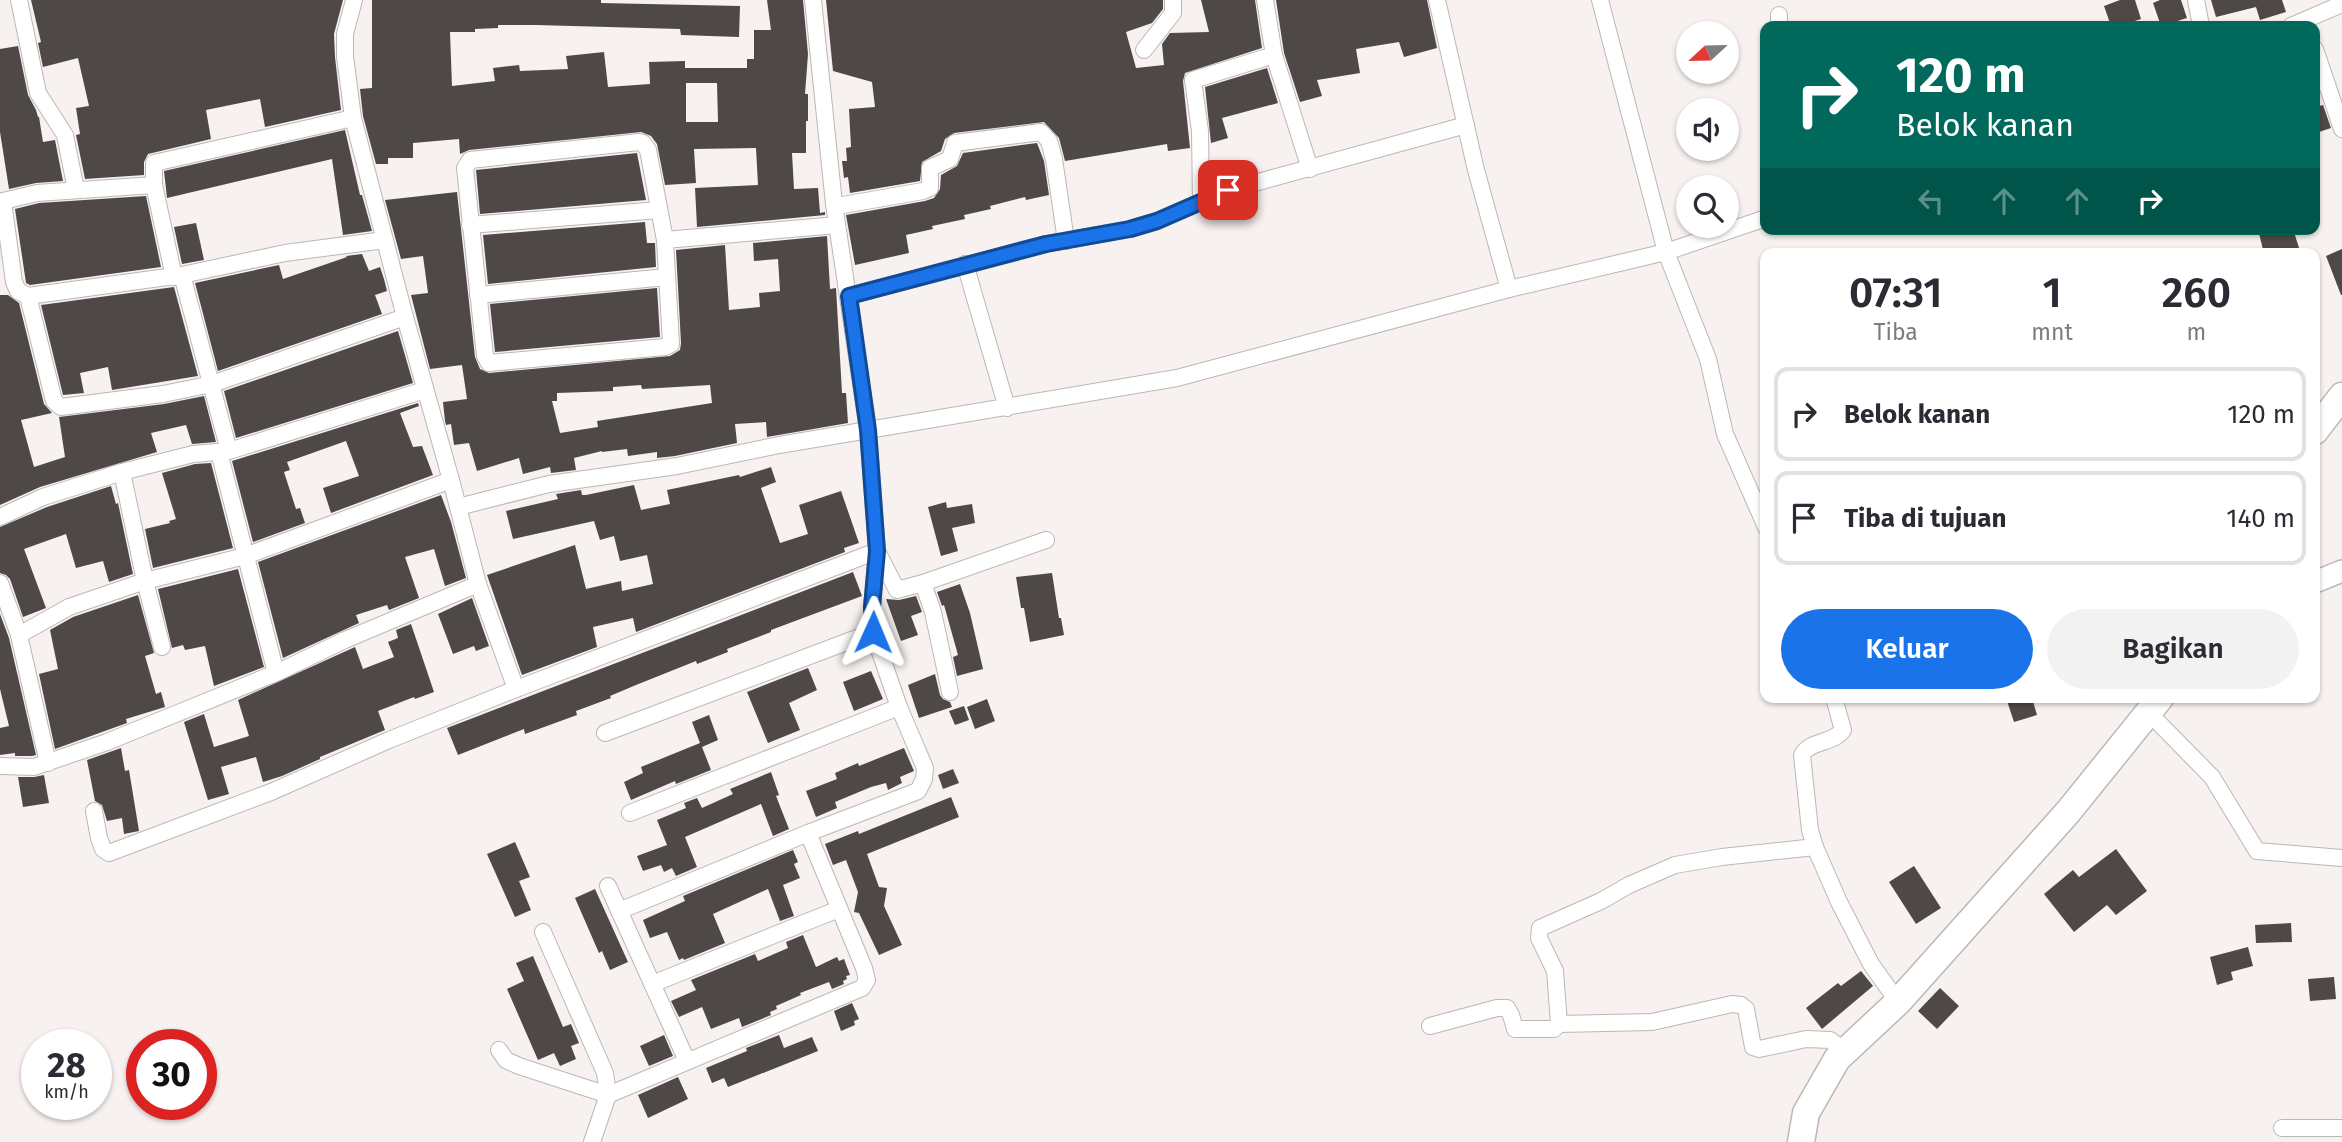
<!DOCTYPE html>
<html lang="id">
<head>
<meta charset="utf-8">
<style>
  body { margin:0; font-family:"Fira Sans",sans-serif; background:#f2f2f3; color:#2b2b33; height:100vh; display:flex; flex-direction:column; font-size:26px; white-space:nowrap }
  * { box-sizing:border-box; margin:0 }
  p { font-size:23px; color:#7c7c81 }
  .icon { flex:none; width:38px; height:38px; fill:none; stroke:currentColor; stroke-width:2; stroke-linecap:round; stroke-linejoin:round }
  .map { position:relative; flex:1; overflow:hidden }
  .details { position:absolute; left:1760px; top:248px; width:560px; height:455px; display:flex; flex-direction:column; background:#fff; border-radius:14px; box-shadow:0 2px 5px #0004 }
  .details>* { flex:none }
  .guide { position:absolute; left:1760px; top:21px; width:560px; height:214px; border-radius:14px; box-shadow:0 2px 5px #0004; background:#00695c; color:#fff; overflow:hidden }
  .needle { width:46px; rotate:248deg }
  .fabs { position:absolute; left:1676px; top:21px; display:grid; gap:14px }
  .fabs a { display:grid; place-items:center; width:63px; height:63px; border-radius:50%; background:#fff; box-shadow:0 2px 5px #0004; font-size:35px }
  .speed { position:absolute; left:21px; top:1029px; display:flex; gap:14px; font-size:35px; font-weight:700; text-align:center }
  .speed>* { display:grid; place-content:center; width:91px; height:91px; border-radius:50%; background:#fff; box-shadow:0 2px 5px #0004; line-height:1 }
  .speed small { font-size:18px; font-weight:400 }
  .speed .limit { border:10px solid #d22; background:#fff; color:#111 }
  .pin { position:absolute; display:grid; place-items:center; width:60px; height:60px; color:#fff; margin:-30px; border-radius:14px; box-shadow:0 4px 10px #0006 }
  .me { position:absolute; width:77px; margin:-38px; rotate:1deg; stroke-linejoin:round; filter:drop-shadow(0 0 5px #0008) }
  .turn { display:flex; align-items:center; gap:24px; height:147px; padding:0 21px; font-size:32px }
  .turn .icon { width:91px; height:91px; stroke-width:2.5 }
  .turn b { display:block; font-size:49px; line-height:60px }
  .lanes { display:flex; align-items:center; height:66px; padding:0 21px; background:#0003; justify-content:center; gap:35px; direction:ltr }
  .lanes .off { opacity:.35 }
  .eta { display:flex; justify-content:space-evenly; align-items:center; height:119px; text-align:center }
  .eta b { font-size:42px; font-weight:600; line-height:49px }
  .action { display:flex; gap:14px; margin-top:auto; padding:14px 21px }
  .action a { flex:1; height:80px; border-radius:42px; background:#1a73e8; color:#fff; font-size:28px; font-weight:600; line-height:80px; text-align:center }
  .action a+a { background:#f2f2f3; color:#2b2b33 }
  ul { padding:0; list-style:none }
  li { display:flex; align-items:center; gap:21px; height:94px; margin:0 14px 10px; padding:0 7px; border:4px solid #e1e1e2; border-radius:14px }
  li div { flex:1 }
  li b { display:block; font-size:26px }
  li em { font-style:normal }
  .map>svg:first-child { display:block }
  .building { fill:#4e4947; fill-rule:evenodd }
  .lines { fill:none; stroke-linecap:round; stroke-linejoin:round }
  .minor-casing { stroke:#bcb7b5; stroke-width:18 }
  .tertiary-casing { stroke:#bcb7b5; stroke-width:24 }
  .primary-casing { stroke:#bcb7b5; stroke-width:29 }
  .minor { stroke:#fff; stroke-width:16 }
  .tertiary { stroke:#fff; stroke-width:21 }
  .primary { stroke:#fff; stroke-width:26 }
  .route-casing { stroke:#114b97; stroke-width:18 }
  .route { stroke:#1a73e8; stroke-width:12 }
</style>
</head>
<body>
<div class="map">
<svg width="2342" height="1142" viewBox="0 0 2342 1142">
  <rect width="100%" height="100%" fill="#f7f1ef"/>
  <g class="building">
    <path d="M31,0h312l-9,34 1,23 6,53 -76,17 -5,-28 -54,11 5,29 -63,15 -4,8v13l-59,4 -9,-44 4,-1 -4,-26 13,-2 -11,-48 -35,9 -5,-24 3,-1z"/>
    <path d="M372,0h229v3l139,3 -1,31 -58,-2 -1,-6 -144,-4h-38v3l-23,1v3h-25l2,54 43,-5 -2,-13 26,-3 1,6 48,-2 -2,-13 38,-4 4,35 42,-3 -1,-22 36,-1v7h62v-9h7v-29h17l-4,-30h36l5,54 -3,40h3v27h-2v32h-14l2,36 24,-1 2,25 5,-1v3l-128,12 -2,-39 63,-3 -2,-37 -62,1 2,34 -31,2 -8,-41 -6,-8 -10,-4 -172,18 -9,4 -1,-15 -46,4v15h-25v6h-12l-13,-48 -3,-27 12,-1zM686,83h31l1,39h-32z"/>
    <path d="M826,0h337v9l-11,14 -26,9 10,36 28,-3 -2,-21 8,-11 39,-1 -8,-32h54l7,48 -77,25 -2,8 7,67 -22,3 -1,-7 -102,17 -6,-23 -15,-16 -90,11 -9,6 -4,12 -19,11 -2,19 -70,12 -2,-16 -4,1 -2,-17h5l-1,-13 5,-1 -2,-38 26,-2 -3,-25 -39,-11z"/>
    <path d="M1276,0h151l10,48 -33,9 -5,-15 -43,7 4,24 -43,7 5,16 -22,6 -16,-49z"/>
    <path d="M2120,0h15l6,19 -22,7h-8l-7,-20z"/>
    <path d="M2160,0h21l6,18 -26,8 -8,-23z"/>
    <path d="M2211,0h71l4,12 -26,8 -4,-13 -40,10z"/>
    <path d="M18,46l10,49 8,15 2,7h1l4,25 12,-2 8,41 -27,2 -27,6 -9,-57v-83z"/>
    <path d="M1267,68l11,35 -56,15 6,20 -17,5 -6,-56z"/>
    <path d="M2323,105l8,23 -12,4 -4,-11v-14z"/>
    <path d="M345,130l15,65h2l10,36 -29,4 -11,-76 -165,39 -3,-27z"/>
    <path d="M1037,143l7,18 5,34 -23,5 -1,-3 -35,9 1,3 -27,6 1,4 -33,7 1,3 -27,6 3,18 -54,12 -9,-50 79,-14 9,-3 6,-9 1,-14 16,-9 6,-13z"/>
    <path d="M637,153l9,47 -166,14 -4,-44z"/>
    <path d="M457,192l18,165 5,12 9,4 181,-17 10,-6 1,-7 -5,-93 49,-5 4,65 31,-3 -1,-14 21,-2 -2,-32 -24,2 -1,-18 74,-7 3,53 6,-1 6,105h4l2,30 -81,14 -1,-15 -31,2 2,19 -62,13 -18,2v-6l-29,4 -1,-7 -25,3v-1l-28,7 2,12 -25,3 -1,-6 -27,7 -4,-16 -42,13 -8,-28 -15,2 -3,-21 -5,1 -1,-4 -2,-19 24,-3 -5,-34 -32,4 -19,-74 17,-2 -5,-37 -22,3 -16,-59zM641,385l1,4 68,-4 2,18 -115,18 1,6 -38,6 -8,-32h5v-8l56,-2v-4z"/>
    <path d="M146,196l15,71 -131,18 -4,-2 -11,-74 24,-6z"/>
    <path d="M645,222l2,21h8l1,24 -168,17 -5,-49z"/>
    <path d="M196,223l8,37 -22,4 -8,-37z"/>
    <path d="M2258,229h35l8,25h-37z"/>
    <path d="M2342,249v46h-1l-15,-39z"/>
    <path d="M362,254l7,17 11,-4 4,12 3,12 -12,4 7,19 -164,57 -23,-88 84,-18 4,14 64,-22 -1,-1z"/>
    <path d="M174,287l24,89 -86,14 -4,-23 -28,6 4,20 -21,2 -22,-90z"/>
    <path d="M657,288l3,49 -165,15 -5,-48z"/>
    <path d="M0,295h8l11,8 25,101 8,9 -31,7 13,47 31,-10 -6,-40 105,-13 40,-8 12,46 -24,2 -6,-19 -35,8 6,19 -117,35 -40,18z"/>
    <path d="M398,331l15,52 -177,55 -12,-47z"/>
    <path d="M418,403l1,3 -19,7 13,34 9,-1 11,29 -102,38 -8,-25 36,-12 -13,-35 -59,21 3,8 -6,2 12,37 4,-1 5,15 -52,19 -21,-81z"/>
    <path d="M211,463l22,85 -80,20 -8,-39 25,-6 -1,-2 7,-2 -14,-46 33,-9z"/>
    <path d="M771,467l5,15 -15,6 19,55 28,-9 -9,-29 42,-14 18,52 -15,5 1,4 -209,80 -3,-14 -40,9 4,20 -75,28 -35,-100 88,-30 11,44 35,-8 1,10 31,-7 -6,-29 -27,6 -6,-25 -14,4 -6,-19 -81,18 -7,-28 52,-12 -2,-5 25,-4 1,5h4l48,-10 7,25 29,-6 -3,-14 72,-15 1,2z"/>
    <path d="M111,486l5,18 2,-1 15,71 -24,8 -6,-21 -27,7 -10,-34 -42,15 22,59 -23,9 -13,-38 -4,-4 -6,-2v-46l47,-20z"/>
    <path d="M441,495l10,27 15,56 -21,8 -11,-37 -29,8 14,41 -30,12 -2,-5 -31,10 3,8 -76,35 -25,-96z"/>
    <path d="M946,502l1,6 25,-4 3,19 -23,5 6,23 -17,5 -13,-49z"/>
    <path d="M238,569l26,98 -50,19 -9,-40 -20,4 -2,-5 -11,3 -14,-59z"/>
    <path d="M853,572l9,24 -91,34v2l-44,17 1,3 -31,12 -1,-3 -60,24 -26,11 1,2 -35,13 1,4 -52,19 -1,-5 -66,26 -11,-27z"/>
    <path d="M1052,573l7,45h2l3,17 -34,7 -6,-34h-3l-5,-31z"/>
    <path d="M960,584l10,29 13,56 -26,7 -4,-19 5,-2 -14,-50 -2,1 -5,-14z"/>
    <path d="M138,595l16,58 -9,3 11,38 5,-2 4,15 -39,12 1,4 -72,26 -16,-75 19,-5 -8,-39 23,-13z"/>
    <path d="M916,596l6,16 -11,4 7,19 -17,6 -15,-42 13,1z"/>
    <path d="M472,598l17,48 -13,5 -2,-5 -21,8 -15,-40z"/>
    <path d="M0,614l9,24 27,117 -4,1h-17v-3l-15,2v-27l9,-2 -9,-37z"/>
    <path d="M411,624l23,68 -19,7 -1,-2 -36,14 7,19 -65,27v2l-38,17 -19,6 -7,-25 -35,10 8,27 -21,6 -24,-78 20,-8 10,33 35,-11 -11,-36 117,-53 8,22 31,-12 -6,-15 10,-4 -2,-8z"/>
    <path d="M808,668l9,22 -28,13 11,27 -32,13 -21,-51z"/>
    <path d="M871,671l12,28 -29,12 -11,-29z"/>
    <path d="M935,674l5,21 3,4 7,3 2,5 -33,11 -11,-33z"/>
    <path d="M2006,698h26l5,17 -23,7z"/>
    <path d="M987,699l8,22 -20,8 -8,-22z"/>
    <path d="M964,706l5,14 -14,5 -6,-14z"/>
    <path d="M709,715l9,25 -16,7 9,23 -35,14 -1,-3 -44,19 -7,-18 19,-9 -2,-6 59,-24 -8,-21z"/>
    <path d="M121,748l4,23 4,-1 10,61 -15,3 -2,-16 -15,3 -5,-16 -7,-4 -8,-41z"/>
    <path d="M904,748l10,23 -14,6 2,6 -14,7 -2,-7 -15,4 -36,15 2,6 -21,9 -10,-26 31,-12 -2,-6 23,-10 1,3z"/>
    <path d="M953,769l6,14 -16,6 -5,-14z"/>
    <path d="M771,772l8,23 -3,1 13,33 -16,7 -12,-32 -76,33 12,30 -21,9 -4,-8 -8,4 -3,-7 -18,6 -6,-15 30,-11 -10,-25 29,-12 -2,-5 13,-5 5,10 31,-14 -3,-5z"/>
    <path d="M44,775l5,28 -26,4 -5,-30h16z"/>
    <path d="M951,797l8,20 -92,37 12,33 8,1 -3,18 18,39 -23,10 -20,-42 -5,-1 4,-20 -12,-32 -13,5 -8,-21 33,-13 1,3z"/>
    <path d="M515,842l15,35 -11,4 12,29 -16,7 -28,-63z"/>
    <path d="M2116,849l31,42 -31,24 -9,-10 -33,27 -30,-38 29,-24 6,7z"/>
    <path d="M793,850l5,12 -4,2 6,14 -17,7 11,31 -14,5 -12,-32 -55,25 12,29 -41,17 -1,-2 -4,2 -12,-28 -17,6 -7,-18 42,-19 -2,-5z"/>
    <path d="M1914,866l27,42 -25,16 -27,-42z"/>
    <path d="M595,889l33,73 -18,8 -8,-19 -3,2 -24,-55z"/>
    <path d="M2291,923l1,19 -36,1 -1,-18z"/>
    <path d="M803,935l13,32 21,-10 2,4 5,-2 6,16 -4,1 1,3 -4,2 1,3 -12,5 -3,-7 -29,11 1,2 -25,11 1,3 -7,3 1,3 -29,12 -3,-9 -28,11 -9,-22 -23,10 -8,-16 25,-11 -5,-10 64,-26 3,7 30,-13 -2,-6z"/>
    <path d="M2248,947l5,19 -22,6 2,8 -16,5 -7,-28z"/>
    <path d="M533,956l30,71 8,-3 8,19 -8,3 5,13 -16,7 -6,-13 -16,7 -31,-71 17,-8 -8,-18z"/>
    <path d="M1861,971l12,15 -51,43 -16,-21 32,-25 3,3z"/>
    <path d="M2334,977l2,22 -26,2 -2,-22z"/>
    <path d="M1940,988l19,18 -22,23 -19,-18z"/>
    <path d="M852,1003l7,16 -5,2 1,4 -14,6 -7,-20z"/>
    <path d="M664,1035l9,21 -24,10 -9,-20z"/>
    <path d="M779,1035l5,13 28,-11 6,14 -90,36 -4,-9 -12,5 -6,-15 41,-17 -1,-3z"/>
    <path d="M678,1077l10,22 -40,19 -10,-23z"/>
  </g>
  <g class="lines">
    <g class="minor-casing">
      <g id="minor">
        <path d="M19,0l19,93 27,42 11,55"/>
        <path d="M354,0l-9,34v22l8,62 52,199 46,163 27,104 38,105"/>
        <path d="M1265,0l9,55 36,114"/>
        <path d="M1437,0l39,170 33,119"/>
        <path d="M1600,0l66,252 42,107 17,75 41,93"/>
        <path d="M2196,0l5,26"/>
        <path d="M1779,26v-11"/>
        <path d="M2291,26l51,-22"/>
        <path d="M2315,49l27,80"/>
        <path d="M1144,50l29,-37v-13"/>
        <path d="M639,142l4,1 5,7 17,90 6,104 -6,3 -176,16 -4,-7 -20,-188 5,-8z"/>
        <path d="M154,185l-117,8 -34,8 11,81 4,9 10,5 154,-21 103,-22 100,-13"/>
        <path d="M1201,201l-1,-70 -7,-51 81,-25"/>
        <path d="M834,204l9,1 80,-14 7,-3v-20l20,-9 5,-16 86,-11 8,9 5,18 12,82"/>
        <path d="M470,225l189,-15"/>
        <path d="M665,240l172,-15"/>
        <path d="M965,264l42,144"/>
        <path d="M182,275l47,176"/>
        <path d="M174,277l-20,-92v-22l199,-45"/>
        <path d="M478,295l189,-18"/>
        <path d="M28,296l26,105 7,6 102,-13 49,-10 193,-67"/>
        <path d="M849,296l197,-52 84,-15 27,-8 72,-31 237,-65"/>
        <path d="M219,452l57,221"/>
        <path d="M122,472l23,109 17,66"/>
        <path d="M458,507l91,-23 128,-18 102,-21 398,-67 332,-89 157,-37 100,-34"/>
        <path d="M0,517l43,-20 79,-25 71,-18 36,-3 196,-61"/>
        <path d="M878,553l19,37 26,-7 10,29 17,80"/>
        <path d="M0,583l19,52 29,128"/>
        <path d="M923,583l123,-43"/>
        <path d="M19,635l50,-28 76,-26 100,-25 206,-76"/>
        <path d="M1834,698l9,32c-10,14 -33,10 -41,25l8,75 5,17 24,55 32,62 27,38"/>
        <path d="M2149,713l63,64 45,74 85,7"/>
        <path d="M605,733l268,-101"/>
        <path d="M0,766l34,1 73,-25 169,-69 69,-33 133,-56"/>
        <path d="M94,811l5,27 4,11 6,4 162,-61 118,-52 127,-51 361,-138 -9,-121 -34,-226 -21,-204"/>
        <path d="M630,813l269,-106"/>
        <path d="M608,886l79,175"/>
        <path d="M619,911l189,-78 110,-42 6,-12 1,-11 -26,-61 -26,-75 -1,-25 5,-56"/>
        <path d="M543,932l62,141 3,22 -16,47"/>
        <path d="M652,984l187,-75"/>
        <path d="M1559,1024l93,-2 80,-18 9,1 5,4 7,38 6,2 47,-10 24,1 16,12"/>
        <path d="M1430,1026l67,-18h10l4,7 4,14h39l5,-5 -4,-53 -16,-33 1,-10 61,-27 28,-16 46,-20 47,-8 93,-10"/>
        <path d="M499,1050l7,10 13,6 89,29 254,-107 5,-8 -3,-12 -56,-135"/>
        <path d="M2282,1128h60"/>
      </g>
    </g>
    <g class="tertiary-casing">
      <path id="tertiary" d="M2315,582l27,-11"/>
    </g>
    <g class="primary-casing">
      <g id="primary">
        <path d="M2315,431l27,-35"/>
        <path d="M1801,1142l5,-29 31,-54 61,-57 170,-190 92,-114"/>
      </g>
    </g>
    <use href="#minor" class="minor"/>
    <use href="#tertiary" class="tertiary"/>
    <use href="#primary" class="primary"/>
  </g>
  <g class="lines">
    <g class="route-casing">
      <path id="route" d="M873,632l-1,-25 5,-56 -9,-121 -19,-134 197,-52 84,-15 27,-8 71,-31"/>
    </g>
    <use href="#route" class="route"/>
  </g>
</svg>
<div class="fabs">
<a><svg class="needle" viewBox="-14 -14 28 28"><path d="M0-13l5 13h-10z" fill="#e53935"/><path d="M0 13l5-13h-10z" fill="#7c7c81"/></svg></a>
<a><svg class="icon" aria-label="sound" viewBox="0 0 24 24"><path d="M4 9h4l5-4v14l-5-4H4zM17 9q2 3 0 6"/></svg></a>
<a><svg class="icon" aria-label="search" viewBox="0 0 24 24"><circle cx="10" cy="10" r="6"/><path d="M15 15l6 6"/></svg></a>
</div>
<div class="speed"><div>28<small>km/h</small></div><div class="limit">30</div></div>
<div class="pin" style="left:1228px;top:190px;background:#d93025"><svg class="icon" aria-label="arrive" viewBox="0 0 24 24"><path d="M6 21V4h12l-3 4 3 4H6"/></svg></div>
<svg class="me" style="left:873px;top:632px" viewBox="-20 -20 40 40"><path d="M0-17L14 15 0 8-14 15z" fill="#1a73e8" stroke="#fff" stroke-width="4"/></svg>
<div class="guide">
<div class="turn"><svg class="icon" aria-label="right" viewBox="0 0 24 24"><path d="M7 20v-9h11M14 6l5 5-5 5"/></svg><div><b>120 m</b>Belok kanan</div></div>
<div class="lanes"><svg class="icon off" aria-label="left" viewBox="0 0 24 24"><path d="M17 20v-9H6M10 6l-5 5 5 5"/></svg><svg class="icon off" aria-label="ahead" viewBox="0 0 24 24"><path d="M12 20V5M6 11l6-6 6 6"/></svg><svg class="icon off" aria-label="ahead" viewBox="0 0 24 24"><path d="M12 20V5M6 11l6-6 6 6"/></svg><svg class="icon" aria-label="right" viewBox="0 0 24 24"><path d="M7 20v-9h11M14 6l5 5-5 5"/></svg></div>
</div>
<section class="details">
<div class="eta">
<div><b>07:31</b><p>Tiba</p></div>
<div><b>1</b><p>mnt</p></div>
<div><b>260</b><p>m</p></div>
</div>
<ul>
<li><svg class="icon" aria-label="right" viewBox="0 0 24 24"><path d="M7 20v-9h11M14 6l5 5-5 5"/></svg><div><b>Belok kanan</b></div><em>120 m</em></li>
<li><svg class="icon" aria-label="arrive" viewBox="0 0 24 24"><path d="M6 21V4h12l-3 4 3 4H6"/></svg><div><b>Tiba di tujuan</b></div><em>140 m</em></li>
</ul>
<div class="action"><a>Keluar</a><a>Bagikan</a></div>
</section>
</div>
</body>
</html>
